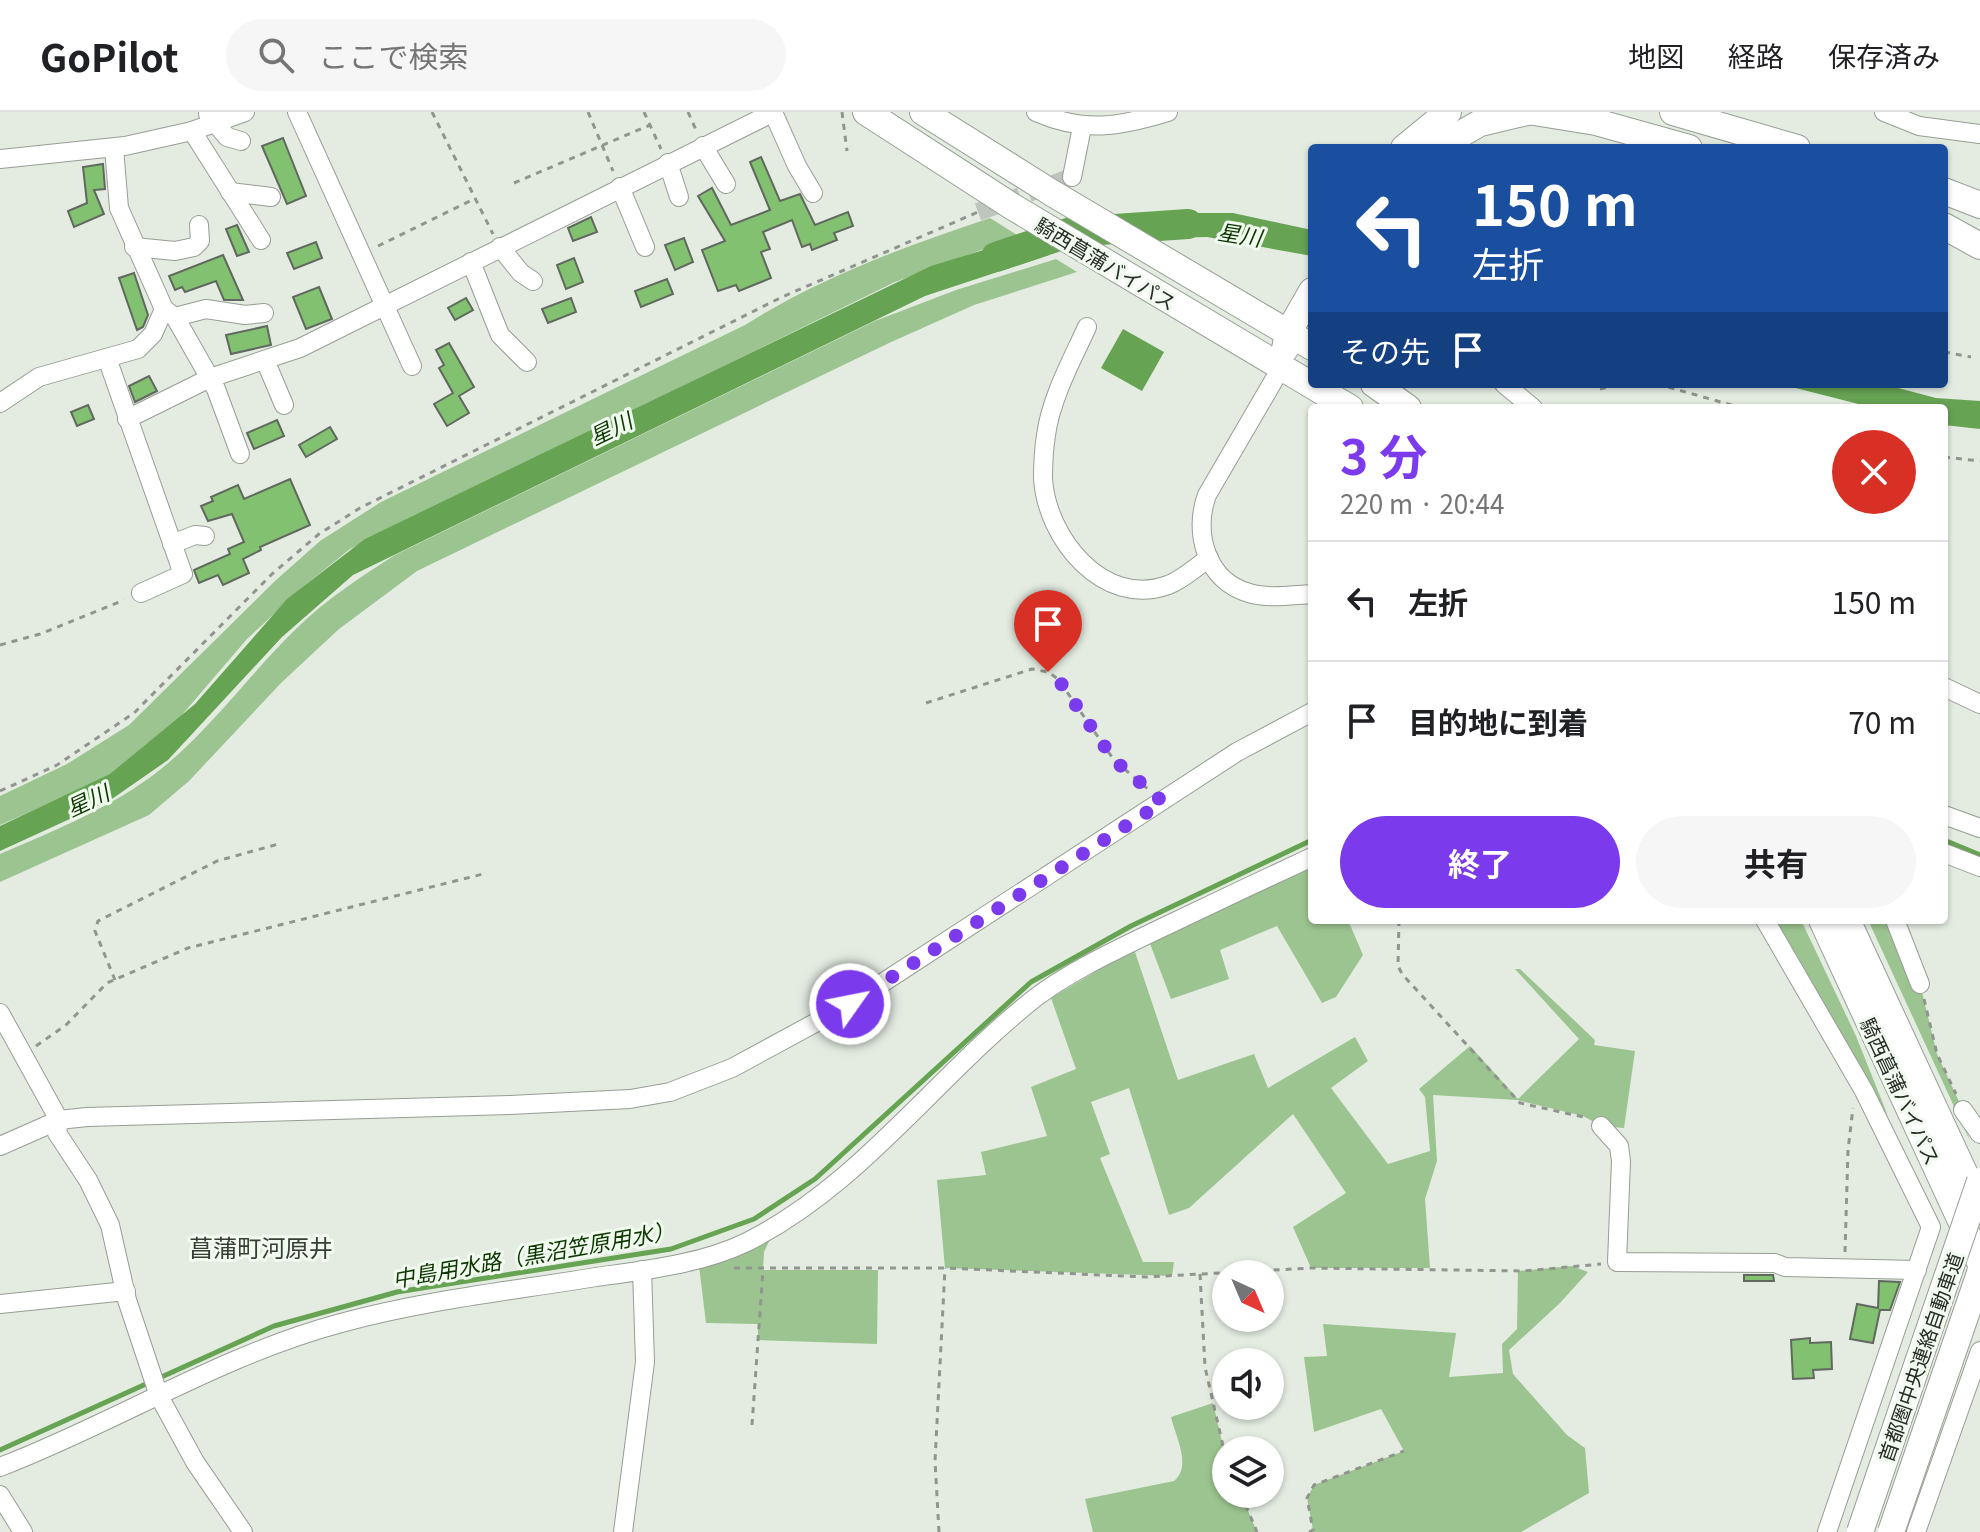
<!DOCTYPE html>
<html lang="ja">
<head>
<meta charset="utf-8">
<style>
  body { margin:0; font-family:Georgia,"Noto Sans JP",serif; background:#f6f6f6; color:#202124; height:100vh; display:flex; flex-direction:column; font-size:30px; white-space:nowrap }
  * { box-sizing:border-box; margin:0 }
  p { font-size:26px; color:#757577 }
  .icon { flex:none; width:44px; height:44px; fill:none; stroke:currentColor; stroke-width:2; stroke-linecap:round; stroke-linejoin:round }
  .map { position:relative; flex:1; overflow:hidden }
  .details { position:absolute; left:1308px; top:292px; width:640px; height:520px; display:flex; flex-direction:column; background:#fff; border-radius:8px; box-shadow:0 2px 6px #0004 }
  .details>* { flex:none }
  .banner { position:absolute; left:1308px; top:32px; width:640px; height:244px; border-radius:8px; box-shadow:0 2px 6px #0004; background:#1a4fa0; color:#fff; overflow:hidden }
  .needle { width:52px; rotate:136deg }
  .buttons { position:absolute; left:1212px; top:1148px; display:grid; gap:16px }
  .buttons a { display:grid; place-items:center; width:72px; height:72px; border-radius:50%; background:#fff; box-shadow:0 2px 6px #0004; font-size:40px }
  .pin { position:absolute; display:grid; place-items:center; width:68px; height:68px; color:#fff; margin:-82px -34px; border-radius:50% 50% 50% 0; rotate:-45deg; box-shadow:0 0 8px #0007 }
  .pin .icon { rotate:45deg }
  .me { position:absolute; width:88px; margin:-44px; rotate:57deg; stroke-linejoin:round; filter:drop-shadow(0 0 6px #0008) }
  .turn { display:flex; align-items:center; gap:28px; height:168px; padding:0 32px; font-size:36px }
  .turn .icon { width:104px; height:104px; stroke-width:2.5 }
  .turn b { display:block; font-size:56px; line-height:68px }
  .then { display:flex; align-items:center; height:76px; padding:0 32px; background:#0003; gap:16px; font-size:30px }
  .round { display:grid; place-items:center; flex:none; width:84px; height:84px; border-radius:42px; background:#f6f6f6 }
  .summary { display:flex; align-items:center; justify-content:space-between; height:136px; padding:0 32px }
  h1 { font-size:48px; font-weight:700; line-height:60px; color:#7c3aed }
  .cta { display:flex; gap:16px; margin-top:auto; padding:16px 32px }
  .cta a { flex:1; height:92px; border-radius:48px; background:#7c3aed; color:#fff; font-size:32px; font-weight:700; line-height:92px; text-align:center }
  .cta a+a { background:#f6f6f6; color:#202124 }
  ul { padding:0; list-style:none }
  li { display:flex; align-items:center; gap:24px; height:120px; padding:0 32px; border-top:2px solid #e0e0e0 }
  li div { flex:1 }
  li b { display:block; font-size:30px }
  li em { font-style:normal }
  header { display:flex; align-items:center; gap:48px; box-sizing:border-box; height:112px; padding:0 40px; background:#fff; border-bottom:2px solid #e0e0e0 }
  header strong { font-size:38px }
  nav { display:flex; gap:44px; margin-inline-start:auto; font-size:28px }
  .search { width:560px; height:72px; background:#f6f6f6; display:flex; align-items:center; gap:20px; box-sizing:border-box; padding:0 28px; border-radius:44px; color:#757577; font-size:30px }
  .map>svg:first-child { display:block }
  .green { fill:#9cc490 }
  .water { fill:#66a353 }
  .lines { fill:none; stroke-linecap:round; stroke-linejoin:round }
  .stream { stroke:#66a353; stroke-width:5 }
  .river { stroke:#66a353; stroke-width:30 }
  .building { fill:#82c170; stroke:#61685f; stroke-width:2 }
  .minor-tunnel { stroke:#bec5bd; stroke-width:18; stroke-dasharray:18 9; stroke-linecap:butt }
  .minor-casing { stroke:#969e94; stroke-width:20 }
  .highway-casing { stroke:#969e94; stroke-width:28 }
  .path { stroke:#90958e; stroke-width:3; stroke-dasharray:6 6; stroke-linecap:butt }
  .minor { stroke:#fff; stroke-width:18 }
  .highway { stroke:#fff; stroke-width:26 }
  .highway-bridge-casing { stroke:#969e94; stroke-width:28; stroke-linecap:butt }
  .highway-bridge { stroke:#fff; stroke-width:26 }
  .route { stroke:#7c3aed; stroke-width:14; stroke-dasharray:0 25.2 }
  .labels { text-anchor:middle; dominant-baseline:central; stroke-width:6; stroke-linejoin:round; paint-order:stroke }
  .street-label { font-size:20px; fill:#282b27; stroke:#f1faef }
  .water-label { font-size:22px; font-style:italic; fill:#0d3700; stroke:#f1faef }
  .quarter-label { font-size:24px; fill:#383e36; stroke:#f1faef }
</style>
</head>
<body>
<header>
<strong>GoPilot</strong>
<div class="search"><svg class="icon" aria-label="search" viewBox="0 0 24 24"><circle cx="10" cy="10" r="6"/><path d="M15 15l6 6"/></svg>ここで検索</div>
<nav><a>地図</a><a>経路</a><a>保存済み</a></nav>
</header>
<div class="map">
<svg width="1980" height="1420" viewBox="0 0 1980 1420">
  <rect width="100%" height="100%" fill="#e4ece2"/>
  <g class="green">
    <path d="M990,106l29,18 -124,46 -545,267 -46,37 -57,53 -66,77 -70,60 -111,49v-29l67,-32 62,-39 146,-144 45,-40 61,-39 364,-177c74,-47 161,-79 245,-107z"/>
    <path d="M1056,147l21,13 -103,33 -85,38 -472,228 -78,58 -58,54 -92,98 -40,34 -149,67v-28c56,-24 113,-47 161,-85 51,-41 89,-96 136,-141 29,-29 64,-51 98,-73l480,-234 81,-31z"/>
    <path d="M1312,752v56h36l15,35 -27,42 -14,6 -45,-77 -57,24 9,29 -58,20 -22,-58z"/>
    <path d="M1773,808h28l55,116 32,80z"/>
    <path d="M1868,808h19l33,64 17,70 26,56 -3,2 10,29z"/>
    <path d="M1134,837l44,131 76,-26 14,34 87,-51 13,24 -37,27 57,76 42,-13 -5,-54 -6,-8 51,-43 48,53 61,-60 -64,-70h5l75,71 -1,5 41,6 -11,77 -23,-2 -18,-10 -66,-16 -84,-5 4,66 -12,38 5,69h-119l-18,-41 53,-34 -53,-79 -104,94 -20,7 -40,-127 -38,14 19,52 -10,4 43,104h31l-2,14 -227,-8 -8,-88 49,-5 -5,-23 66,-16 -16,-49 45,-18 -25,-71z"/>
    <path d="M771,1125l-7,15 -1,18h115l-1,74 -119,-4v-16l-52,-1 -7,-57z"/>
    <path d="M1572,1154l16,6 -28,31 -51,47 4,24 54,61 18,13 4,45 -68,39h-212l4,-2 -6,-32 7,-13 90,-34 -23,-42 -67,23 -10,-75 23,-1 -4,-32 133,9 -7,44 54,-4 -1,-29 15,-15 1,-58z"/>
    <path d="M1213,1291l13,56v35h15l16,38h-164l-8,-33 89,-18c18,-15 2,-43 -3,-64z"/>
  </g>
  <g class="water">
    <path d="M1128,101h105l79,17v26l-105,-19 -39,1z"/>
    <path d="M1023,126l26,17 -124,41 -572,279 -71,62 -114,123 -59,41 -109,50v-25l110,-52 85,-70 92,-105 78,-60 566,-273z"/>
    <path d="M1123,217l41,23 -22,39 -41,-23z"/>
    <path d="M1780,272h103l53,14 44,3v28l-36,-4v-17h-70z"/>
  </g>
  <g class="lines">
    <g class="stream">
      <path d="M1944,728l36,15"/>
      <path d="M0,1338l274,-124 123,-34 274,-43 83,-30 61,-40 216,-197 100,-56 181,-86"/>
    </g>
    <path class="river" d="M996,145l75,-25 117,-8"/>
  </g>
  <g class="building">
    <path d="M283,26l23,58 -19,8 -25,-58z"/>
    <path d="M761,45l19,44 20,-7 15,31 33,-13 5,14 -19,7 3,7 -25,10 -2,-6 -8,3 -10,-27 -29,12 7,17 -9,3 10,26 -32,13 -3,-6 -18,6 -16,-41 23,-9 -27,-45 14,-8 19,37 39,-15 -20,-48z"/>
    <path d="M103,52l2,25 -11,1 10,24 -30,13 -6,-16 19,-8 -4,-36z"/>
    <path d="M591,105l6,15 -24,9 -5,-13z"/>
    <path d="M237,113l12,27 -12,4 -11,-27z"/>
    <path d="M684,126l9,24 -18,8 -10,-25z"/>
    <path d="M316,130l6,16 -28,11 -7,-16z"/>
    <path d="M223,143l20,45h-19l-8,-19 -31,11 -3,-5 -7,3 -6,-14z"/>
    <path d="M574,146l9,24 -17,7 -9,-24z"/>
    <path d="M134,161l14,42 -5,12 -6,3 -18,-52z"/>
    <path d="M667,167l6,15 -32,13 -6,-16z"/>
    <path d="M319,175l13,32 -26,10 -13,-32z"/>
    <path d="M466,186l7,12 -18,10 -7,-12z"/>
    <path d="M571,186l5,14 -28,11 -6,-14z"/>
    <path d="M267,214l4,19 -40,9 -5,-19z"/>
    <path d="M449,231l25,44 -15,9 10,17 -22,13 -13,-22 19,-11 -14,-25 5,-3 -8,-15z"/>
    <path d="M149,264l8,15 -22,11 -6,-16z"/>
    <path d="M88,293l6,14 -17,7 -6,-14z"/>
    <path d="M277,308l7,16 -30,13 -7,-16z"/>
    <path d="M330,315l7,12 -31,18 -7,-12z"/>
    <path d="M290,367l20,46 -50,22 1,3 -18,9 6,14 -26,12 -5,-10 -19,8 -5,-13 36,-16 -2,-5 16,-7 -12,-28 -24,7 -7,-15 12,-5 -2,-4 27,-12 6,14z"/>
    <path d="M1744,1163h29l1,6h-30z"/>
    <path d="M1879,1169l21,1 -10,28h-10l-7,33 -23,-4 7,-35 21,4z"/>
    <path d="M1810,1226v5l21,-1 1,27 -19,1 1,8 -21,1 -2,-39z"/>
  </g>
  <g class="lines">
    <path class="minor-tunnel" d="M978,100l94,-35"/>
    <g class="minor-casing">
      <g id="minor">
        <path d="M297,0l115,254"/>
        <path d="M773,0l24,54 16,27"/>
        <path d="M1036,0c48,21 83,15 132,0"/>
        <path d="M1884,0l35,14 61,8"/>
        <path d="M208,2l19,23 14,4"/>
        <path d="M192,19l69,109"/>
        <path d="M703,34l23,38"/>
        <path d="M0,47l125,-13 67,-15 53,-19"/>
        <path d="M668,51l11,34"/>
        <path d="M1072,65l10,-50"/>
        <path d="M620,75l25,60"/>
        <path d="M230,80l41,5"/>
        <path d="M134,135l41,4 19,-4 6,-6 -1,-16"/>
        <path d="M500,135l21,26 12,8"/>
        <path d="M471,150l29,73 27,27"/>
        <path d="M164,197l11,8 41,72 24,65"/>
        <path d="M175,205l31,-8 39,6 19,-2"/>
        <path d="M1087,215c-15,33 -36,71 -41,108 -2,13 -3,29 -3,43 3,59 60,131 125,107 14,-5 28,-18 41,-27"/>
        <path d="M107,246l76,216 -42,19"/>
        <path d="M265,248l19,45"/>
        <path d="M1281,256l-74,127c-14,37 -1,86 42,98 20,6 42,2 63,1"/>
        <path d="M1504,272l29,24"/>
        <path d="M0,291l39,-26 99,-28 15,-15 11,-25 -45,-101 -5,-60"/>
        <path d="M127,307l83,-41 90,-30 474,-236"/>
        <path d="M172,432l23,-9 10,1"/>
        <path d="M1944,575l36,17"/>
        <path d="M1944,703l36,13"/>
        <path d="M1944,741l36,14"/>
        <path d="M1765,808l99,171 67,136 -104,305"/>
        <path d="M1895,808l25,64"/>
        <path d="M0,901l59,107 -2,13 31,47 22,45 17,75 32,96 36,66 48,70"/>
        <path d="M1963,998l17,24"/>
        <path d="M1601,1014l18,20 2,15 -4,101 158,1 10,4 132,3"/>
        <path d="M0,1034l59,-26 28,-3 423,-12 120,-6 40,-7 62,-24 118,-64 387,-252 75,-40"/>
        <path d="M0,1192l126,-13"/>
        <path d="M0,1355c115,-44 221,-112 341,-144 84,-23 170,-32 255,-46 50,-7 106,-13 151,-35 115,-58 189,-166 288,-244 34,-26 77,-46 116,-65 54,-26 107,-51 161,-76"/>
        <path d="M0,1383l23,37"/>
        <path d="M623,1420l22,-170 -3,-92"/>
        <path d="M1916,1420l64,-181"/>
      </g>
    </g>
    <g class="highway-casing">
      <g id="highway">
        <path d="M866,0l147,95 337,201"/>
        <path d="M923,0l129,81 260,154"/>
        <path d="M1534,0l62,10 93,26"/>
        <path d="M1673,0l124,36"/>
        <path d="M1404,36l44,-36"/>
        <path d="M1437,36l43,-25 47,-11"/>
        <path d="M1944,79l36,14"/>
        <path d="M1944,114l36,20"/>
        <path d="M1285,237l3,-16 24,-42"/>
        <path d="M1374,272l34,24"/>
        <path d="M1822,808l158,342"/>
        <path d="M1847,808l133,287"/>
      </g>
    </g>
    <g class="path">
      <path d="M432,0l61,122"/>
      <path d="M588,0l25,59"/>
      <path d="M644,0l17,37"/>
      <path d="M688,0l8,18"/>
      <path d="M842,0l5,39"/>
      <path d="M514,71l136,-58"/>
      <path d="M378,134l96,-47"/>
      <path d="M1944,240l27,5"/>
      <path d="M1657,272l85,24"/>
      <path d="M1600,277l20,-5"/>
      <path d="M1944,345l36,4"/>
      <path d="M0,533l40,-11 84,-34"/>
      <path d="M926,591l106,-34 16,3 10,7 56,81 35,30"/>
      <path d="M0,679l57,-26 77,-52 138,-139 47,-40 41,-26 422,-211 196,-85"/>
      <path d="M1399,808l-1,46 4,8 118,129 68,15"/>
      <path d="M115,868l-20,-49 3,-10 119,-60 65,-18"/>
      <path d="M1924,887l13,55 19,40"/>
      <path d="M36,934l30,-21 41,-42 81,-35 299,-75"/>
      <path d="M1845,1140l3,-102 5,-42"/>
      <path d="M734,1156h211l201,9 165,-9 213,3 77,-7"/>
      <path d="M1200,1162l5,93 21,92"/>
      <path d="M752,1313l11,-155"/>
      <path d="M1241,1382l16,38"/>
      <path d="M939,1420l-4,-71 10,-193"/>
      <path d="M1309,1420l4,-2 -6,-32 7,-13 90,-34"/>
    </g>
    <use href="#minor" class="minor"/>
    <use href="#highway" class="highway"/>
    <g class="highway-bridge-casing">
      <g id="highway-bridge">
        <path d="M1860,1420l120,-351"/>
        <path d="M1891,1420l89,-259"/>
      </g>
    </g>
    <use href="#highway-bridge" class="highway-bridge"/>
  </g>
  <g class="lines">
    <path class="route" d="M850,892l313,-202 -49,-42 -56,-81 -10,-7"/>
  </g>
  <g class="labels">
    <g class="street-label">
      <text transform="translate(1106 151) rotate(31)">騎西菖蒲バイパス</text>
      <text transform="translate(1901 979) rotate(65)">騎西菖蒲バイパス</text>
      <text transform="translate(1920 1245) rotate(-71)">首都圏中央連絡自動車道</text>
    </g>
    <g class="water-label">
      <text transform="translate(1240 121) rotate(9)">星川</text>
      <text transform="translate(610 315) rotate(-26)">星川</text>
      <text transform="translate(87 687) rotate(-25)">星川</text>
      <text transform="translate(533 1141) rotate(-10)">中島用水路（黒沼笠原用水）</text>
    </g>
    <g class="quarter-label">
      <text x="261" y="1134">菖蒲町河原井</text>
    </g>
  </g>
</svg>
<div class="buttons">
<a><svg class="needle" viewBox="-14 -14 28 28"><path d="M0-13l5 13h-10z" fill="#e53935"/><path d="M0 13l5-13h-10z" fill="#757577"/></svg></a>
<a><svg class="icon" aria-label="sound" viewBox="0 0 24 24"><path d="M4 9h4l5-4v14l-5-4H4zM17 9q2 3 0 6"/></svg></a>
<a><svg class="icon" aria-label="layers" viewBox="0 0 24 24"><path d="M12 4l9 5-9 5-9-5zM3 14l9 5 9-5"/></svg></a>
</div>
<div class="pin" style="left:1048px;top:560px;background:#d93025"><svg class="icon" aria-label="arrive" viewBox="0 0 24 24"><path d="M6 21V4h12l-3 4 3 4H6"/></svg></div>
<svg class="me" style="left:850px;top:892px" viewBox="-20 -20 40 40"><circle r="17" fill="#7c3aed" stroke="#fff" stroke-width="3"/><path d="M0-11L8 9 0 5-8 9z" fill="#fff"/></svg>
<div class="banner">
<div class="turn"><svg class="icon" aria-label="left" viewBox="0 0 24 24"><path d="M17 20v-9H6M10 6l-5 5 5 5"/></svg><div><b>150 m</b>左折</div></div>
<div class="then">その先<svg class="icon" aria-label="arrive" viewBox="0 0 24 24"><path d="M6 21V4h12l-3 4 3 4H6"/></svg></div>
</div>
<section class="details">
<div class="summary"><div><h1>3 分</h1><p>220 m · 20:44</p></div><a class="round" style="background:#d93025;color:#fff"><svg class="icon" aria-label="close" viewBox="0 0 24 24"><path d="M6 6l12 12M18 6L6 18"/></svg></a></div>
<ul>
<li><svg class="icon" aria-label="left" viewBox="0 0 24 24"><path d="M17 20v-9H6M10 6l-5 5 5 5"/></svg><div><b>左折</b></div><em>150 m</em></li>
<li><svg class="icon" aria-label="arrive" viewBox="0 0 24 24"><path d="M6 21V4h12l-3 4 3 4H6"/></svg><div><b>目的地に到着</b></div><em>70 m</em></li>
</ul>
<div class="cta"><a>終了</a><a>共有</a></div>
</section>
</div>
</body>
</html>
